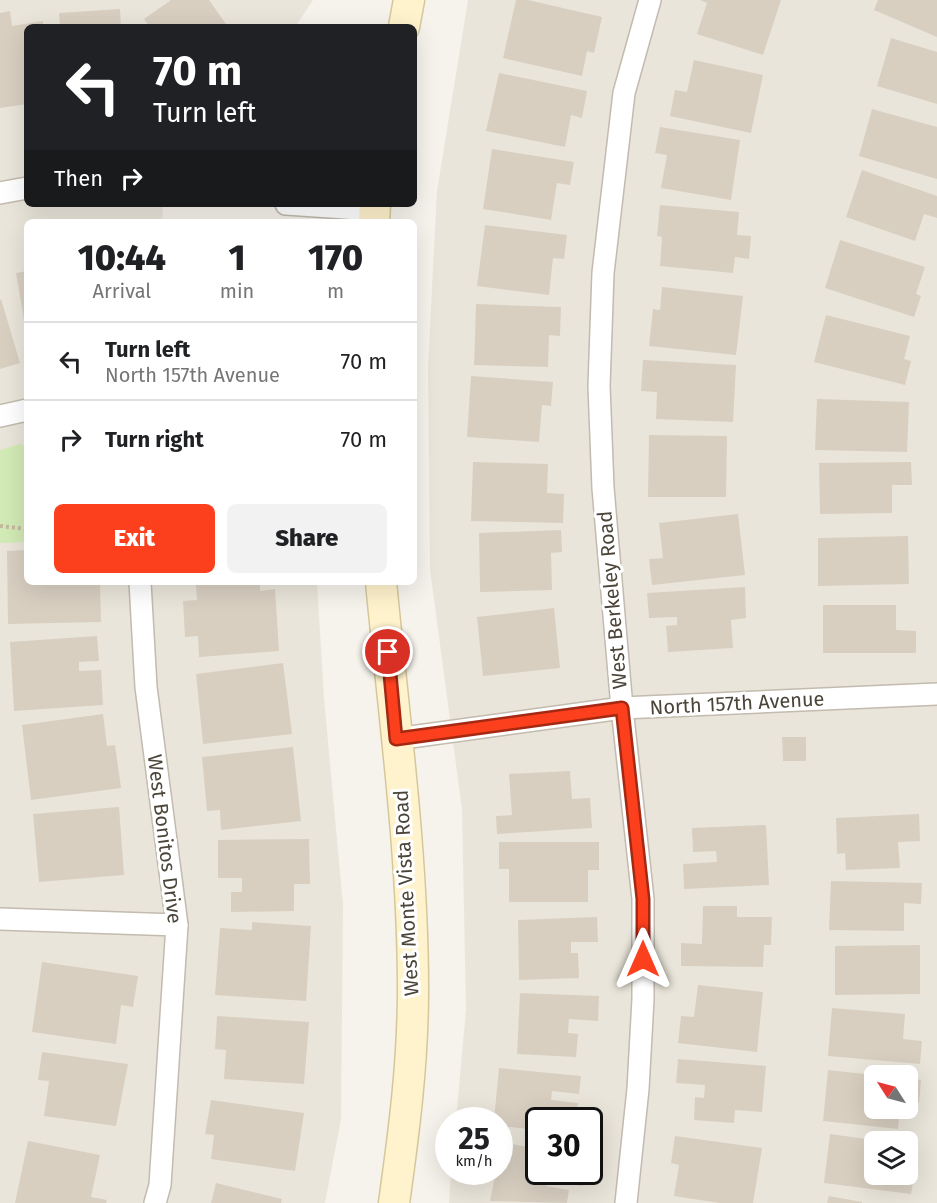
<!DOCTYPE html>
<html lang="en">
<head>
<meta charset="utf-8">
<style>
  body { margin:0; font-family:"Fira Sans",sans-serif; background:#f2f2f2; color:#202124; height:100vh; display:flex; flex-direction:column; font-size:22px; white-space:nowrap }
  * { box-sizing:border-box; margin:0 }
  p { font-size:20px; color:#757577 }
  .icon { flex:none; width:33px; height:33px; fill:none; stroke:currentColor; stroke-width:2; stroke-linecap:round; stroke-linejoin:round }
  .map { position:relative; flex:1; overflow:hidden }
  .drawer { position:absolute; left:24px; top:219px; width:393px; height:366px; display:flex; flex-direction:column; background:#fff; border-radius:9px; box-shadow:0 6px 24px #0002 }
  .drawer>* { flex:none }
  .top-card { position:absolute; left:24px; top:24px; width:393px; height:183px; border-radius:9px; box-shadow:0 6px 24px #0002; background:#202124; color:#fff; overflow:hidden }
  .needle { width:39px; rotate:306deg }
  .buttons { position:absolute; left:864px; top:1065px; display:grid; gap:12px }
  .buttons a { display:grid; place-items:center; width:54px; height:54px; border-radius:9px; background:#fff; box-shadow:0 6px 24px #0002; font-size:30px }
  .speed { position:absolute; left:435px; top:1107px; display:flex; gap:12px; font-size:30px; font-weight:700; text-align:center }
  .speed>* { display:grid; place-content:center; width:78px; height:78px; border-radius:50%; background:#fff; box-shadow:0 6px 24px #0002; line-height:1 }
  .speed small { font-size:15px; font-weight:400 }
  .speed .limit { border:3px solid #111; border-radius:9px; background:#fff; color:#111 }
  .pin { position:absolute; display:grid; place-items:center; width:51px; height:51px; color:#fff; margin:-26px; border:3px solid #fff; border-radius:50%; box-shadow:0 2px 6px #0007 }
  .me { position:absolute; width:66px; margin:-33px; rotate:0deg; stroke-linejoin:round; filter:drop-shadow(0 0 4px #0008) }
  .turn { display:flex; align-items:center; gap:21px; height:126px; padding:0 30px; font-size:27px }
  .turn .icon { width:78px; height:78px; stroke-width:2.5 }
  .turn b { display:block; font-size:42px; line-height:51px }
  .then { display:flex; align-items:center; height:57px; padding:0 30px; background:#0003; gap:12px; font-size:22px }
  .eta { display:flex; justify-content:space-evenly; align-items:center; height:102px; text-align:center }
  .eta b { font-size:36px; font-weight:800; line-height:42px }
  .primary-button { display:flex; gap:12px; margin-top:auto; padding:12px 30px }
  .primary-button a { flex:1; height:69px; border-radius:9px; background:#fc3f1d; color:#fff; font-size:24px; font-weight:800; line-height:69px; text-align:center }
  .primary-button a+a { background:#f2f2f2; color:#202124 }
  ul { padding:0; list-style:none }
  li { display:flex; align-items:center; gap:18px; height:78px; padding:0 30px; border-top:2px solid #e0e0e0 }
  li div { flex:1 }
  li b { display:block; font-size:22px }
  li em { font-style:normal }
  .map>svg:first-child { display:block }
  .residential { fill:#eae5da; fill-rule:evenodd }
  .green { fill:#d2eab5 }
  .building { fill:#d8cfc1 }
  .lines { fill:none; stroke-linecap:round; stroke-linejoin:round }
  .street-casing { stroke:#c2bbae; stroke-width:24 }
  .secondary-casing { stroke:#d6c79b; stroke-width:33 }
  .path { stroke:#c4b79f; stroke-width:4; stroke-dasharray:3 3; stroke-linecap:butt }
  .street { stroke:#fff; stroke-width:21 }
  .secondary { stroke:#fff3cd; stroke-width:30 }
  .route-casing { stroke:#a42913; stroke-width:15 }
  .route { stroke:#fc3f1d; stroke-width:10 }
  .labels { text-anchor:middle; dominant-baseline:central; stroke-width:6; stroke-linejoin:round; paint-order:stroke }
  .street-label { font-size:20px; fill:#4b4439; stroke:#fff }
</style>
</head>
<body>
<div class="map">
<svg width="937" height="1203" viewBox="0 0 937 1203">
  <rect width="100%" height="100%" fill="#f6f3ec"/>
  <g class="residential">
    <path d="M0,0h313l-18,27h-268v177h136l-1,18h-135v360h290l7,116 19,207 -2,214 -16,84h-325z"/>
    <path d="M468,0h469v1203h-488l2,-31h49v-52h-44l10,-110 -4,-200 -32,-241 -2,-201 9,-177zM874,1076h34v32h-34zM538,1120h52v52h-52zM874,1142h34v32h-34z"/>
  </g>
  <path class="green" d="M20,444l7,4v94l-27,1v-93z"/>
  <g class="building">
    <path d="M171,0h38l19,27h-78l-6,-8z"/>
    <path d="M516,0h12l74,17 -8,36 -7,-2 -5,25 -79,-18z"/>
    <path d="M781,0l-18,55 -66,-21 10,-31 -7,-3z"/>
    <path d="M878,0h59v37l-63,-27z"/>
    <path d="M120,9l1,18h-61l-1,-14z"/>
    <path d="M10,11l2,15 31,-5v6h-16v77l-27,4v-95z"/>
    <path d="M891,38l46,14v52l-60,-18z"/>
    <path d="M694,60l69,15 -12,58 -81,-17 5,-26 12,2z"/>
    <path d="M499,73l88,18 -5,27 -11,-3 -6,32 -79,-16z"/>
    <path d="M872,109l65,18v52l-78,-23z"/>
    <path d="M660,127l80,13 -9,60 -70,-12 6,-33 -12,-2z"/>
    <path d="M492,149l82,13 -4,23 -13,-2 -6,37 -68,-11z"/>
    <path d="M862,170l75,26v22l-13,-4 -9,27 -69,-24z"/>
    <path d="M660,205l79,7 -2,23 14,1 -2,23 -14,-2 -2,16 -73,-7 2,-29 -5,-1z"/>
    <path d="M485,225l82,10 -3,24 -11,-1 -4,37 -72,-9z"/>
    <path d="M840,240l85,27 -9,27 5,2 -7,21 -89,-29z"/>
    <path d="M27,271v61h-1l-10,-59z"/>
    <path d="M662,287l81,9 -7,59 -87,-9 4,-37 7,1z"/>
    <path d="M1,299l19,64 -20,6v-69z"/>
    <path d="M476,304l85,3 -1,29 -11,-1 -1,32 -74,-2z"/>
    <path d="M826,315l84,21 -6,23 7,2 -6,24 -91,-23z"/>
    <path d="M643,360l93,5 -3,57 -77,-3 1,-27 -16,-1z"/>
    <path d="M471,376l82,6 -2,24 -9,-1 -3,37 -72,-5z"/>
    <path d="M817,399l92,3 -2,50 -92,-2z"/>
    <path d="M649,435l78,1 -1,61h-78z"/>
    <path d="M473,462l75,2 -1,29 17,1 -1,29 -92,-2z"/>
    <path d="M911,462l1,23h-20v28l-72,1 -1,-51z"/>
    <path d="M738,514l7,61 -93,10 -3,-26 14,-1 -4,-35z"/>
    <path d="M561,530l1,22 -11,1 1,37 -72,2 -1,-59z"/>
    <path d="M908,536l1,48 -91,2v-48z"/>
    <path d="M27,550v32h73l1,40 -93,2 -1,-73z"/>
    <path d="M260,582v9l15,-2 4,62 -80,6 -1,-21 -13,1 -2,-36 14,-1 -1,-15z"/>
    <path d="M745,587l1,31 -15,2 2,28 -65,4 -2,-26 11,-1v-8l-28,1 -2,-25z"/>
    <path d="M823,605h73v25l20,1v22h-93z"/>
    <path d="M554,608l6,60 -77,8 -6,-59z"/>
    <path d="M97,636l2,25 -20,1v9l22,-1 2,35 -89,6 -4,-69z"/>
    <path d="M283,663l9,71 -89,10 -7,-70z"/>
    <path d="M103,714l4,32 8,-1 6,43 -90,12 -9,-75z"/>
    <path d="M782,737h24v24h-23z"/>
    <path d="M293,747l8,74 -80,9 -1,-20 -13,1 -5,-54z"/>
    <path d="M570,771l2,28 18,-1 2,30 -95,6 -1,-18 16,-1 -3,-41z"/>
    <path d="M119,807l5,68 -85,7 -6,-68z"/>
    <path d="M919,814l1,27 -22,1 2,26 -54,2 -1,-17 -8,1 -1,-36z"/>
    <path d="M766,825l3,60 -85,4 -1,-25 34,-2 -1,-11 -23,1 -1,-24z"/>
    <path d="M309,839l1,45h-16v27l-63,1v-20h11v-14h-24v-38z"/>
    <path d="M499,842h100v28h-11v32h-79v-33h-10z"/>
    <path d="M831,881l91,2 -1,21 -17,-1v28l-75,-1z"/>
    <path d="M703,906h34v11h35l-1,28h-7l-1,22 -82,-1v-23l21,1z"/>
    <path d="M597,917l1,25h-27v11h7l1,25 -60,2 -1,-60z"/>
    <path d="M252,922l59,4 -5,75 -91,-6 5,-67 32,2z"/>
    <path d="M920,945v49l-85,1v-49z"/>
    <path d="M42,962l96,14 -5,31 -12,-2 -5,39 -84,-12z"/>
    <path d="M698,985l65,7 -6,60 -79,-9 3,-27 13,1z"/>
    <path d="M520,993l79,3 -1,25 -29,-2 -1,14 10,1 -2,23 -59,-3z"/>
    <path d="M832,1008l73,6 -2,25 19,2 -2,23 -92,-8z"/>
    <path d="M217,1016l92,6 -5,62 -80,-5 2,-29 -11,-1z"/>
    <path d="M42,1052l86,12 -12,62 -72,-10 5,-35 -11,-1z"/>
    <path d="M678,1059l88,7 -4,46 -27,-2 -1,13 -40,-3 1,-23 9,1 1,-13 -29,-2z"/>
    <path d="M499,1068l82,8 -2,18 -27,-3 -1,9 27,3 -2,17h-38v10l-38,-4v-6h-6z"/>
    <path d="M828,1070l46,5v33h26l-2,21 -75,-8z"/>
    <path d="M908,1078l13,2 -2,23 -11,-1z"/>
    <path d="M211,1100l93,13 -9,58 -84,-12 3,-24 -9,-1z"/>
    <path d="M830,1134l44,6v34l40,2 -3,18 -87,-11z"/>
    <path d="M675,1136l87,12 -9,55h-33l-46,-7 5,-31 -8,-2z"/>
    <path d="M28,1141l72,14 -9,42 16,3 -1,3h-91z"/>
    <path d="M502,1142l36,7v23h11l-3,14 23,4 -2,13 -77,-2 6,-29h4z"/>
    <path d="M552,1172h34l-3,14 -15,-2 2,-8z"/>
    <path d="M216,1183l66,16 -1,4h-70z"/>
    <path d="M829,1196l33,6v1h-35z"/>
  </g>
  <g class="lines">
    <g class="street-casing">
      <g id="street">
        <path d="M0,193l27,-5"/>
        <path d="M286,204l88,6"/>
        <path d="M0,416l27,-6"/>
        <path d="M140,582l6,105 31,238 -17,260 -5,18"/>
        <path d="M396,739l226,-31 315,-14"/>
        <path d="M0,919l177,6"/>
        <path d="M626,1203l12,-114 5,-90v-100l-21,-191 -19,-220 -4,-102 4,-113 21,-180 26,-93"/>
      </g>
    </g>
    <g class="secondary-casing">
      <g id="secondary">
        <path d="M404,27l5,-27"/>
        <path d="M374,222l1,-18"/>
        <path d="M381,582c13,136 32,272 32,408 0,72 -9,142 -19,213"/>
      </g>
    </g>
    <path class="path" d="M0,526l27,3"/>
    <use href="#street" class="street"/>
    <use href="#secondary" class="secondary"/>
  </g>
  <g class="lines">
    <g class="route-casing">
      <path id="route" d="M388,652l8,87 226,-31 21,191v60"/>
    </g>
    <use href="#route" class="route"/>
  </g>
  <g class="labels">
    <g class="street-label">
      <text transform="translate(612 600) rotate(-95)">West Berkeley Road</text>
      <text transform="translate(737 703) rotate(-3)">North 157th Avenue</text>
      <text transform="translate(165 839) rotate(83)">West Bonitos Drive</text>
      <text transform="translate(406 893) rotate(-93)">West Monte Vista Road</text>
    </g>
  </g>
</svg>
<div class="buttons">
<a><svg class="needle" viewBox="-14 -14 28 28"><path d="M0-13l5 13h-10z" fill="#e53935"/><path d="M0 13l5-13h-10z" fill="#757577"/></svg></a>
<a><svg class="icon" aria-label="layers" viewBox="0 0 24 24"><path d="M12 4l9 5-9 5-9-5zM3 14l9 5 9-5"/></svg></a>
</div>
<div class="speed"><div>25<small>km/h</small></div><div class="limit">30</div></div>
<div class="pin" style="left:388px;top:652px;background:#d93025"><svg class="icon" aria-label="arrive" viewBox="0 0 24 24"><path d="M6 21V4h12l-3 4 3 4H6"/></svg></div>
<svg class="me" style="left:643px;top:959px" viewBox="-20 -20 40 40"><path d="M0-17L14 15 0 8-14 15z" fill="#fc3f1d" stroke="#fff" stroke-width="4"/></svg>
<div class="top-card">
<div class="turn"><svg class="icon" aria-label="left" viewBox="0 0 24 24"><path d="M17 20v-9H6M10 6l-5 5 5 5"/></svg><div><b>70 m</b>Turn left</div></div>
<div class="then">Then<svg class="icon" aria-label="right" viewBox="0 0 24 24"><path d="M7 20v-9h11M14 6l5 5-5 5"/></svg></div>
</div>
<section class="drawer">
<div class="eta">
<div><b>10:44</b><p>Arrival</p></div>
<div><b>1</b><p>min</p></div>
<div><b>170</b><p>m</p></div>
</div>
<ul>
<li><svg class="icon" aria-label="left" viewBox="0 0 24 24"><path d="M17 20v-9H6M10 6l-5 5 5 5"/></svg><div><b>Turn left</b><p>North 157th Avenue</p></div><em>70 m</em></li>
<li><svg class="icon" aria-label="right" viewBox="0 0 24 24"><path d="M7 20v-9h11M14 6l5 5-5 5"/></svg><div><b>Turn right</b></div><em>70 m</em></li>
</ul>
<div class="primary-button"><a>Exit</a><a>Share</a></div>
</section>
</div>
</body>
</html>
